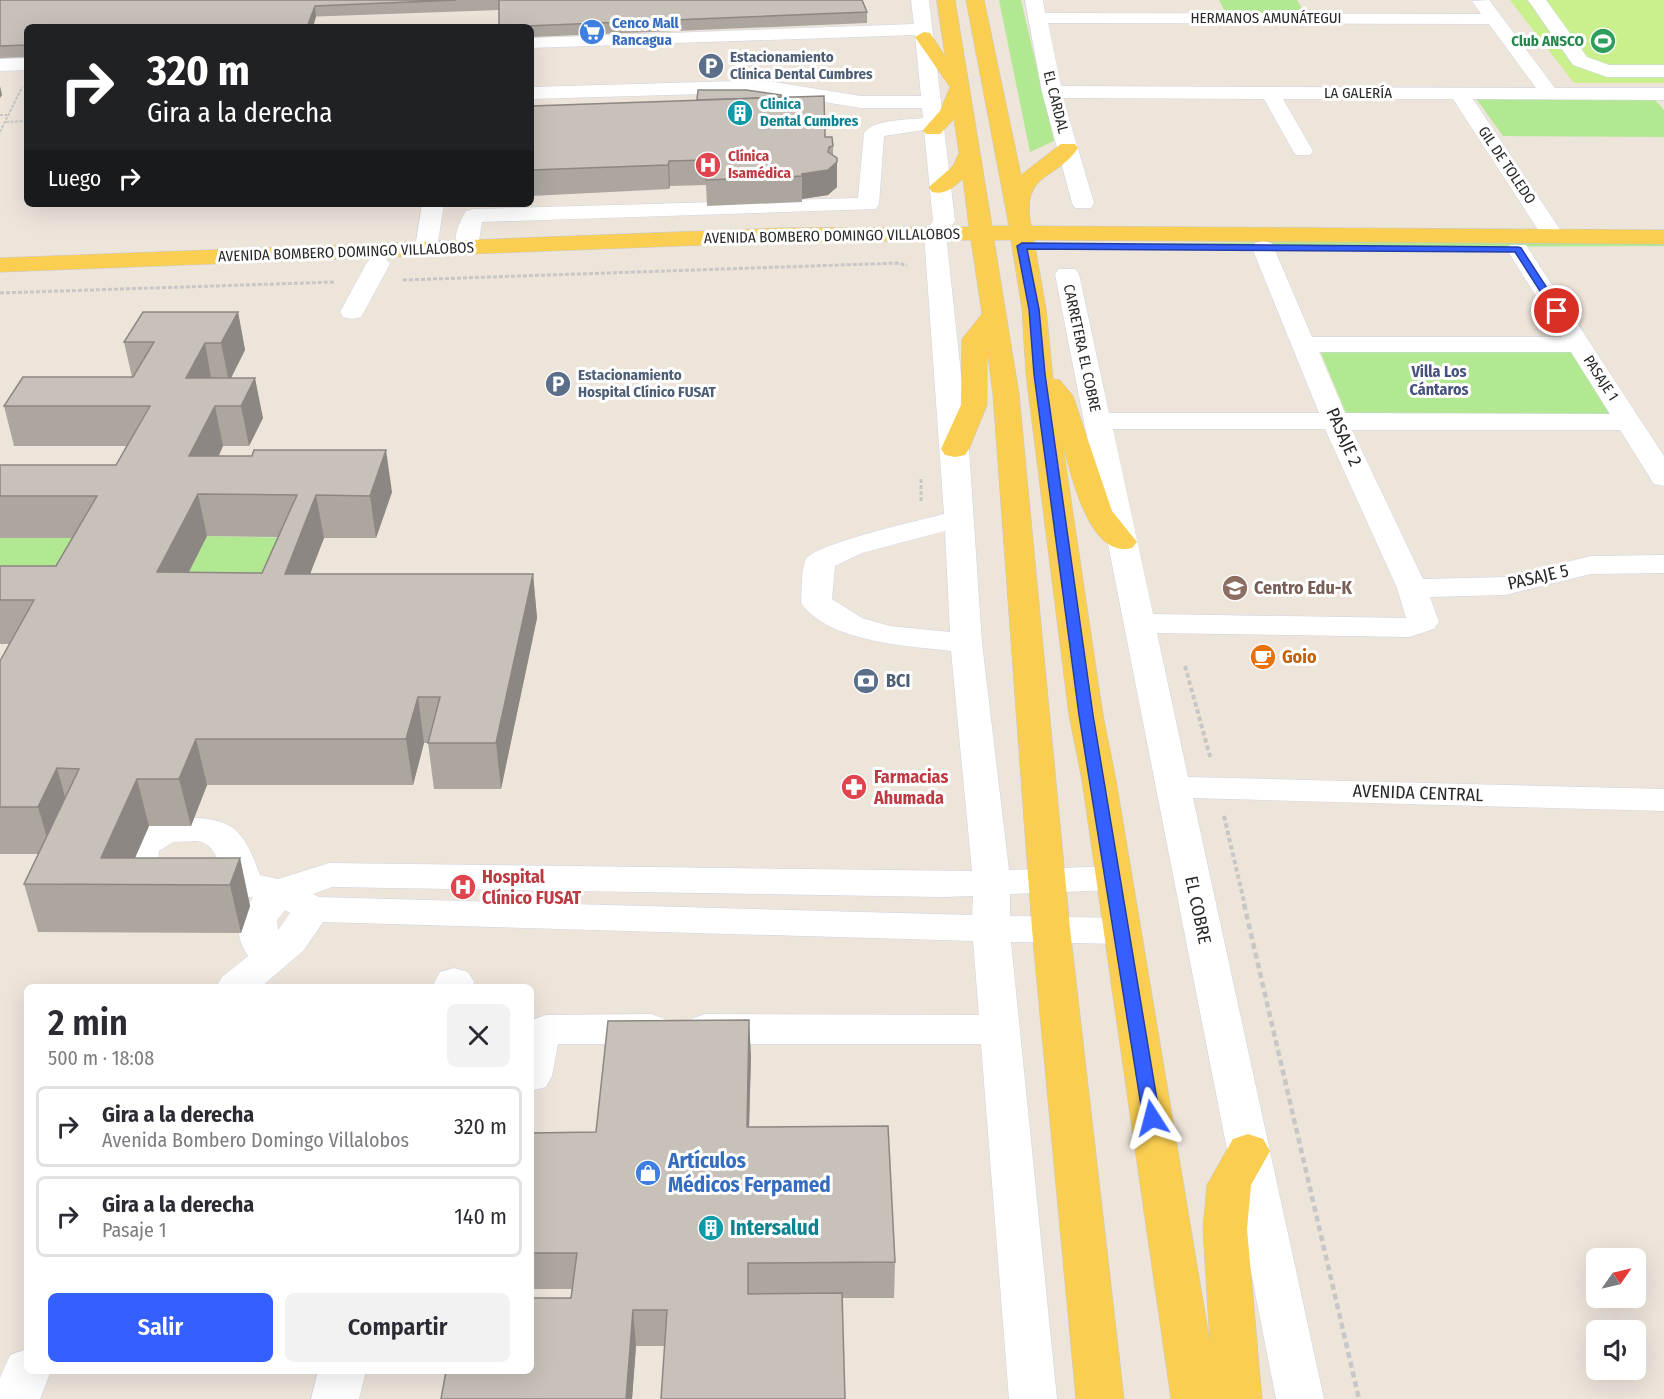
<!DOCTYPE html>
<html lang="es">
<head>
<meta charset="utf-8">
<style>
  body { margin:0; font-family:"Fira Sans Condensed",sans-serif; background:#f2f2f3; color:#2b2b33; height:100vh; display:flex; flex-direction:column; font-size:22px; white-space:nowrap }
  * { box-sizing:border-box; margin:0 }
  p { font-size:20px; color:#7c7c81 }
  .icon { flex:none; width:33px; height:33px; fill:none; stroke:currentColor; stroke-width:2; stroke-linecap:round; stroke-linejoin:round }
  .map { position:relative; flex:1; overflow:hidden }
  .panel { position:absolute; left:24px; top:984px; width:510px; height:390px; display:flex; flex-direction:column; background:#fff; border-radius:9px; box-shadow:0 6px 24px #0002 }
  .panel>* { flex:none }
  .guide { position:absolute; left:24px; top:24px; width:510px; height:183px; border-radius:9px; box-shadow:0 6px 24px #0002; background:#202124; color:#fff; overflow:hidden }
  .needle { width:39px; rotate:56deg }
  .fabs { position:absolute; left:1586px; top:1248px; display:grid; gap:12px }
  .fabs a { display:grid; place-items:center; width:60px; height:60px; border-radius:9px; background:#fff; box-shadow:0 6px 24px #0002; font-size:30px }
  .pin { position:absolute; display:grid; place-items:center; width:51px; height:51px; color:#fff; margin:-26px; border:3px solid #fff; border-radius:50%; box-shadow:0 2px 6px #0007 }
  .me { position:absolute; width:66px; margin:-33px; rotate:351deg; stroke-linejoin:round; filter:drop-shadow(0 0 4px #0008) }
  .turn { display:flex; align-items:center; gap:21px; height:126px; padding:0 24px; font-size:27px }
  .turn .icon { width:78px; height:78px; stroke-width:2.5 }
  .turn b { display:block; font-size:42px; line-height:51px }
  .then { display:flex; align-items:center; height:57px; padding:0 24px; background:#0003; gap:12px; font-size:22px }
  .round { display:grid; place-items:center; flex:none; width:63px; height:63px; border-radius:9px; background:#f2f2f3 }
  .summary { display:flex; align-items:center; justify-content:space-between; height:102px; padding:0 24px }
  h1 { font-size:36px; font-weight:600; line-height:45px }
  .cta { display:flex; gap:12px; margin-top:auto; padding:12px 24px }
  .cta a { flex:1; height:69px; border-radius:9px; background:#3460ff; color:#fff; font-size:24px; font-weight:600; line-height:69px; text-align:center }
  .cta a+a { background:#f2f2f3; color:#2b2b33 }
  ul { padding:0; list-style:none }
  li { display:flex; align-items:center; gap:18px; height:81px; margin:0 12px 9px; padding:0 12px; border:3px solid #e1e1e2; border-radius:9px }
  li div { flex:1 }
  li b { display:block; font-size:22px }
  li em { font-style:normal }
  .map>svg:first-child { display:block }
  .green { fill:#b2e892 }
  .pitch { fill:#c9f08c }
  .lines { fill:none; stroke-linecap:round; stroke-linejoin:round }
  .minor-casing { stroke:#cfd3e3; stroke-width:1 }
  .major-casing { stroke:#c7c7c7; stroke-width:1 }
  .path-far3 { stroke:#c7c7c7; stroke-width:2; stroke-dasharray:3 1.5; stroke-linecap:butt }
  .path-far2 { stroke:#c7c7c7; stroke-width:3; stroke-dasharray:4 2; stroke-linecap:butt }
  .path-far1 { stroke:#c7c7c7; stroke-width:4; stroke-dasharray:4.5 3; stroke-linecap:butt }
  .path { stroke:#c7c7c7; stroke-width:4.5; stroke-dasharray:6 4; stroke-linecap:butt }
  .minor { fill:#fff; fill-rule:evenodd }
  .major { fill:#face51; fill-rule:evenodd }
  .wall { fill:#aca69f; fill-rule:evenodd }
  .shaded-wall { fill:#8c8782 }
  .building { fill:#c8c1b9; stroke:#8c8782; stroke-width:1.5; fill-rule:evenodd }
  .route { fill:#3460ff; stroke:#223ea6; stroke-width:1.5 }
  .labels { text-anchor:middle; dominant-baseline:central; stroke-width:6; stroke-linejoin:round; paint-order:stroke }
  .far-street-label { font-size:15px; fill:#292929; stroke:#fff }
  .far-shop-label { font-size:15px; font-weight:bold; fill:#366cbe; stroke:#fff; text-anchor:start }
  .far-leisure-label { font-size:15px; font-weight:bold; fill:#27864d; stroke:#fff; text-anchor:end }
  .far-service-label { font-size:15px; font-weight:bold; fill:#4e5e75; stroke:#fff; text-anchor:start }
  .far-culture-label { font-size:15px; font-weight:bold; fill:#0d838f; stroke:#fff; text-anchor:start }
  .far-health-label { font-size:15px; font-weight:bold; fill:#be3a42; stroke:#fff; text-anchor:start }
  .far-neighbourhood-label { font-size:16px; font-weight:bold; fill:#46527d; stroke:#fff }
  .street-label { font-size:18px; fill:#292929; stroke:#fff }
  .education-label { font-size:18px; font-weight:bold; fill:#785e54; stroke:#fff; text-anchor:start }
  .food-label { font-size:18px; font-weight:bold; fill:#c56008; stroke:#fff; text-anchor:start }
  .service-label { font-size:18px; font-weight:bold; fill:#4e5e75; stroke:#fff; text-anchor:start }
  .health-label { font-size:18px; font-weight:bold; fill:#be3a42; stroke:#fff; text-anchor:start }
  .near-shop-label { font-size:21px; font-weight:bold; fill:#366cbe; stroke:#fff; text-anchor:start }
  .near-culture-label { font-size:21px; font-weight:bold; fill:#0d838f; stroke:#fff; text-anchor:start }
</style>
</head>
<body>
<div class="map">
<svg width="1664" height="1399" viewBox="0 0 1664 1399">
  <rect width="100%" height="100%" fill="#ede4da"/>
  <g class="green">
    <path d="M999,0h22l33,141 -24,11z"/>
    <path d="M1219,0h78l10,17h-79z"/>
    <path d="M1475,97l178,1 11,12v27l-161,-1z"/>
    <path d="M1664,238v8l-559,2 8,-4z"/>
    <path d="M1318,346l255,1 47,72 -272,-1z"/>
    <path d="M207,536l98,2 -34,79 -104,-2z"/>
    <path d="M0,538h107l-107,71z"/>
  </g>
  <path class="pitch" d="M1510,0h154v83h-90z"/>
  <g class="lines">
    <g class="minor-casing">
      <g id="minor">
        <path d="M911,0h18l26,221 -9,13 23,215 13,194 27,227 105,-4 13,3 5,9 -5,9 -13,3 -104,4v22l112,2 13,4 6,9 -6,9 -13,4 -111,-2 46,457h-48l-28,-355h-276l-14,-5 -6,-10 6,-10 14,-5 274,1 -6,-74 -650,-19 -19,28 -43,37h-45l6,-10 26,-21c-15,-22 -10,-39 5,-58l-8,-2c-29,4 -62,13 -91,7 -9,-2 -24,-6 -29,-12 -14,-16 -3,-46 11,-58 20,-17 76,-21 97,-5 14,11 21,31 27,47l18,4 51,-16 643,8 -21,-220c-43,-5 -123,-9 -150,-48 1,-13 0,-30 4,-42 6,-17 117,-41 139,-47l-20,-280 9,-13 -9,-91 -40,6 -5,68 -3,5 -394,13 -4,25 -3,5h-16c-8,-12 0,-30 7,-41l8,-2 384,-11 6,-65c10,-14 43,-13 59,-15l-1,-10h-61l-87,-14 -36,-1 -207,6v-12l207,-6 36,1 87,14h60l-6,-61 -384,13v-10l383,-14zM945,531l5,101 -60,-6 -28,-8 -30,-19 3,-33 27,-13zM196,841c18,1 22,20 27,33l-43,6 -23,-3 2,-26 14,-9zM332,887l610,10 31,-1 -1,19 -653,-18 -6,-3zM285,910l5,3 -12,17 -1,-10z"/>
        <path d="M1025,0h18l2,13 436,1 -9,-13 17,-1 66,88h109v12l-191,-1 92,138 -3,5h-16l-93,-143h-170l30,52 -3,4h-14l-3,-4 -29,-52 -201,-1 31,105 -3,5h-16l-3,-5 -30,-111zM1048,23l441,1 47,64 -475,-2z"/>
        <path d="M1528,0h18l41,57 22,8h55v12h-57l-34,-12z"/>
        <path d="M27,58v12l-27,1v-12z"/>
        <path d="M422,204h22l-7,44 -3,5h-16l-3,-5z"/>
        <path d="M1263,241l8,2 3,5 38,89h250l-55,-87 3,-5h16l138,211v30l-10,-2 -34,-54h-268l71,149 82,-2 86,-21 73,-1v18l-73,1 -86,21 -75,2 9,25 -5,7 -25,8 -252,-4 31,144 476,12v22l-471,-13 131,601h-48l-221,-1125 4,-5h16l4,5 30,139h210l-67,-165 3,-5zM1319,352h252l39,62 -265,-1zM1113,429h212l72,159 9,30 -253,-4z"/>
        <path d="M378,257l8,2 4,5 -26,48 -3,5 -9,2 -9,-2 -3,-5 26,-48 4,-5z"/>
        <path d="M454,968l14,4 6,10 -2,5h-40l8,-15z"/>
        <path d="M651,1014l14,5 6,10 -6,10 -14,5h-93l-6,32 -6,11 -15,4 1,-71 14,-5z"/>
        <path d="M27,1349v22h24l-11,28h-40v-21l10,-23z"/>
        <path d="M318,1371h48l-7,28h-48z"/>
      </g>
    </g>
    <g class="major-casing">
      <path id="major" d="M937,0h18l37,226h17l-43,-226h18l37,175 40,-31h14l3,4c-23,34 -57,23 -47,78l633,4v14l-630,-4 12,69 7,70 7,1 13,16 39,115 25,31 -5,6c-43,11 -60,-72 -69,-102l40,269 13,65 94,563 -7,-114 4,-44 26,-46 15,-5 15,5 7,12 -19,34 -4,44 15,170h-91l-89,-619 -13,-65 -43,-341 -4,-65 -11,-69h-17l25,154 51,535 54,470h-48l-44,-470 -39,-535 -6,-45v56l-18,44 -4,6 -10,2 -10,-2 -4,-6 20,-44 1,-66 20,-25 -11,-74 -190,2 -781,30v-14l781,-30 188,-1 -6,-48c-11,9 -17,16 -31,13l-3,-5 24,-21 6,-13 -5,-34 -14,15h-14l-3,-4 17,-19 10,-24 -35,-50 9,-5 6,1 15,23z"/>
    </g>
    <g class="path-far3">
      <path d="M0,115h9"/>
      <path d="M6,122l21,-1"/>
      <path d="M0,132l22,-45"/>
    </g>
    <g class="path-far2">
      <path d="M403,280l496,-17 8,3"/>
      <path d="M0,293l335,-11"/>
      <path d="M921,479v22"/>
    </g>
    <g class="path-far1">
      <path d="M1185,666l26,94"/>
      <path d="M1224,816l21,90"/>
    </g>
    <path class="path" d="M1244,904l115,495"/>
    <use href="#minor" class="minor"/>
    <use href="#major" class="major"/>
  </g>
  <g class="wall">
    <path d="M0,0h862l5,12v11l-336,14v-10h-32v-17l-472,17v30l-27,1z"/>
    <path d="M782,97l43,40 8,9v9l4,3v29l-9,8 -26,4v3l-95,4 -1,-21 -36,1 -1,3 -138,7v-90z"/>
    <path d="M238,312l7,38 -14,28 32,40 -14,28h-26l-4,10 173,36 -16,46h-52l-14,36h223l4,44 -36,171h-67l-6,-46h-4l-11,42h-206l-16,41h-42l-14,32h105l10,48 -9,27 -203,-1 -14,-48 14,-30h-38v-193l9,-17h-9v-78h56l16,-28h-72v-73h116l10,-19h-112l-10,-40 128,-29 -8,-35zM207,536l71,1 -16,36 -73,-1z"/>
    <path d="M751,1055l-2,72 146,135 -1,36h-51l-178,48h-29l-4,53h-191l130,-101 1,-9h-41v-156l65,-1z"/>
  </g>
  <g class="shaded-wall">
    <path d="M315,6l1,11 -3,10h-6z"/>
    <path d="M0,86l2,9 -2,3z"/>
    <path d="M837,158v29l-9,8 -26,4v3v-28l27,-5z"/>
    <path d="M669,161l1,25 -1,3 -1,-24z"/>
    <path d="M238,312l7,38 -16,32 -8,-39z"/>
    <path d="M205,343l7,40 -26,-5z"/>
    <path d="M255,378l8,40 -14,28 -8,-40z"/>
    <path d="M215,406l8,40 -24,48h-1l9,42 -40,79 -10,-43 32,-116z"/>
    <path d="M386,450l6,42 -16,46 -6,-42z"/>
    <path d="M316,495l8,43 -31,80 -8,-44z"/>
    <path d="M533,574l4,44 -36,171 -5,-46z"/>
    <path d="M418,697l6,46 -11,42 -7,-46z"/>
    <path d="M196,739l11,46 -16,41 -12,-47z"/>
    <path d="M57,768l13,47 -18,39 -14,-47z"/>
    <path d="M137,779l12,47 -26,59 -22,-27z"/>
    <path d="M240,858l10,48 -9,27 -11,-48z"/>
    <path d="M749,1020l2,35 -3,108 -1,-36z"/>
    <path d="M633,1310l3,36 -4,53h-6z"/>
  </g>
  <g class="building">
    <path d="M0,0h456l-141,6 -8,21h-280v18l-27,1z"/>
    <path d="M499,0h363l5,12 -368,15z"/>
    <path d="M698,90h48l35,5 1,2 -85,3z"/>
    <path d="M824,96l1,41h7l1,9 -4,1 -1,5 9,6v4l-9,8 -26,4v2l-96,4 -1,-20 -36,1 -1,4 -137,5v-64z"/>
    <path d="M143,312h95l-17,31h-16l-19,35h69l-14,28h-26l-26,50h63l2,-6h132l-16,46 -54,-1 -31,79h248l-37,169h-68l12,-46h-22l-12,42h-210l-17,40h-42l-36,79h139l-10,27 -206,-1 55,-115 -22,-1 -19,39h-38v-146l34,-61h-34v-34h56l41,-70h-97v-31h116l34,-59h-146l19,-29h110l21,-35h-30zM198,494l99,1 -35,78 -105,-1z"/>
    <path d="M749,1020l-2,107 141,-1 7,136 -147,1v31l94,-1 3,106h-184l6,-89h-34l-7,89h-185l5,-28h85v-73h40l6,-45h-46v-120l65,-1 12,-111z"/>
  </g>
  <path class="route" d="M1022,243l496,4 3,1 41,63 -8,2 -39,-61 -488,-3 12,60 6,65 48,341 67,403 -2,5h-13l-2,-5 -64,-403 -45,-341 -5,-65 -12,-63z"/>
  <defs>
    <g id="supermarket-disc" transform="scale(1.35)"><circle r="9.5" fill="#3f7fe0" stroke="#fff"/><path d="M-6-5.5h2.5l.6 2H6L4.5 2H-2.5L-4.4-4H-6ZM-1.5 3.2a1.3 1.3 0 1 0 .1 0ZM3 3.2a1.3 1.3 0 1 0 .1 0Z" fill="#fff"/></g>
    <g id="stadium-disc" transform="scale(1.35)"><circle r="9.5" fill="#2e9e5b" stroke="#fff"/><path d="M0-5a6.5 5 0 1 0 0 10a6.5 5 0 1 0 0-10ZM-3.5-1.8h7v3.6h-7Z" fill="#fff"/></g>
    <g id="parking-disc" transform="scale(1.35)"><circle r="9.5" fill="#5c6f8a" stroke="#fff"/><path d="M-3.5-5.5H1a3.5 3.5 0 0 1 0 7H-1V5.5H-3.5ZM-1-3.4V-.6H.8a1.4 1.4 0 0 0 0-2.8Z" fill="#fff"/></g>
    <g id="building-disc" transform="scale(1.35)"><circle r="9.5" fill="#0f9aa8" stroke="#fff"/><path d="M-4-6H4V6H1V3H-1V6H-4ZM-2.5-4.3h1.7v1.8h-1.7ZM.8-4.3h1.7v1.8H.8ZM-2.5-1h1.7V.8h-1.7ZM.8-1h1.7V.8H.8Z" fill="#fff"/></g>
    <g id="hospital-disc" transform="scale(1.35)"><circle r="9.5" fill="#e0444e" stroke="#fff"/><path d="M-5-5h3v3.5h4V-5h3V5h-3V1.5h-4V5h-3Z" fill="#fff"/></g>
    <g id="school-disc" transform="scale(1.35)"><circle r="9.5" fill="#8d6e63" stroke="#fff"/><path d="M0-5L7-2L0 1L-7-2ZM-4 1L0 2.5L4 1V4Q0 6-4 4Z" fill="#fff"/></g>
    <g id="cafe-disc" transform="scale(1.35)"><circle r="9.5" fill="#e8710a" stroke="#fff"/><path d="M-5.5-4.5H6V0H3Q3 3.5 0 3.5H-2.5Q-5.5 3.5-5.5 0ZM3-3.2v2h1.7v-2ZM-6 4.5H4V6H-6Z" fill="#fff"/></g>
    <g id="bank-disc" transform="scale(1.35)"><circle r="9.5" fill="#5c6f8a" stroke="#fff"/><path d="M-6-4H6V4H-6ZM0-2.3a2.3 2.3 0 1 0 0 4.6a2.3 2.3 0 1 0 0-4.6Z" fill="#fff"/></g>
    <g id="pharmacy-disc" transform="scale(1.35)"><circle r="9.5" fill="#e0444e" stroke="#fff"/><path d="M-2-6h4v4h4v4h-4v4h-4v-4h-4v-4h4Z" fill="#fff"/></g>
    <g id="shop-disc" transform="scale(1.35)"><circle r="9.5" fill="#3f7fe0" stroke="#fff"/><path d="M-5-2.5h2.3a2.7 3.5 0 0 1 5.4 0H5L5.5 6h-11ZM-1.5-2.5h3a1.5 2.3 0 0 0-3 0Z" fill="#fff"/></g>
  </defs>
  <g fill-rule="evenodd">
    <use href="#supermarket-disc" x="592" y="32"/>
    <use href="#stadium-disc" x="1603" y="41"/>
    <use href="#parking-disc" x="711" y="66"/>
    <use href="#building-disc" x="740" y="113"/>
    <use href="#hospital-disc" x="708" y="165"/>
    <use href="#parking-disc" x="558" y="384"/>
    <use href="#school-disc" x="1235" y="588"/>
    <use href="#cafe-disc" x="1263" y="657"/>
    <use href="#bank-disc" x="866" y="681"/>
    <use href="#pharmacy-disc" x="854" y="787"/>
    <use href="#hospital-disc" x="463" y="887"/>
    <use href="#shop-disc" x="648" y="1173"/>
    <use href="#building-disc" x="711" y="1228"/>
  </g>
  <g class="labels">
    <g class="far-street-label">
      <text x="1266" y="18">HERMANOS AMUNÁTEGUI</text>
      <text x="1358" y="93">LA GALERÍA</text>
      <text transform="translate(1056 102) rotate(76)">EL CARDAL</text>
      <text transform="translate(1507 165) rotate(56)">GIL DE TOLEDO</text>
      <text transform="translate(832 236) rotate(-1)">AVENIDA BOMBERO DOMINGO VILLALOBOS</text>
      <text transform="translate(346 252) rotate(-2)">AVENIDA BOMBERO DOMINGO VILLALOBOS</text>
      <text transform="translate(1082 348) rotate(78)">CARRETERA EL COBRE</text>
      <text transform="translate(1601 378) rotate(57)">PASAJE 1</text>
    </g>
    <g class="far-shop-label">
      <text x="612" y="23">Cenco Mall<tspan x="612" dy="17">Rancagua</tspan></text>
    </g>
    <g class="far-leisure-label">
      <text x="1584" y="41">Club ANSCO</text>
    </g>
    <g class="far-service-label">
      <text x="730" y="57">Estacionamiento<tspan x="730" dy="17">Clinica Dental Cumbres</tspan></text>
      <text x="578" y="375">Estacionamiento<tspan x="578" dy="17">Hospital Clínico FUSAT</tspan></text>
    </g>
    <g class="far-culture-label">
      <text x="760" y="104">Clinica<tspan x="760" dy="17">Dental Cumbres</tspan></text>
    </g>
    <g class="far-health-label">
      <text x="728" y="156">Clínica<tspan x="728" dy="17">Isamédica</tspan></text>
    </g>
    <g class="far-neighbourhood-label">
      <text x="1439" y="371">Villa Los<tspan x="1439" dy="18">Cántaros</tspan></text>
    </g>
    <g class="street-label">
      <text transform="translate(1344 437) rotate(66)">PASAJE 2</text>
      <text transform="translate(1538 577) rotate(-13)">PASAJE 5</text>
      <text transform="translate(1418 793) rotate(2)">AVENIDA CENTRAL</text>
      <text transform="translate(1198 910) rotate(78)">EL COBRE</text>
    </g>
    <g class="education-label">
      <text x="1254" y="588">Centro Edu-K</text>
    </g>
    <g class="food-label">
      <text x="1282" y="657">Goio</text>
    </g>
    <g class="service-label">
      <text x="886" y="681">BCI</text>
    </g>
    <g class="health-label">
      <text x="874" y="777">Farmacias<tspan x="874" dy="21">Ahumada</tspan></text>
      <text x="482" y="877">Hospital<tspan x="482" dy="21">Clínico FUSAT</tspan></text>
    </g>
    <g class="near-shop-label">
      <text x="668" y="1161">Artículos<tspan x="668" dy="24">Médicos Ferpamed</tspan></text>
    </g>
    <g class="near-culture-label">
      <text x="730" y="1228">Intersalud</text>
    </g>
  </g>
</svg>
<div class="fabs">
<a><svg class="needle" viewBox="-14 -14 28 28"><path d="M0-13l5 13h-10z" fill="#e53935"/><path d="M0 13l5-13h-10z" fill="#7c7c81"/></svg></a>
<a><svg class="icon" aria-label="sound" viewBox="0 0 24 24"><path d="M4 9h4l5-4v14l-5-4H4zM17 9q2 3 0 6"/></svg></a>
</div>
<div class="pin" style="left:1557px;top:311px;background:#d93025"><svg class="icon" aria-label="arrive" viewBox="0 0 24 24"><path d="M6 21V4h12l-3 4 3 4H6"/></svg></div>
<svg class="me" style="left:1152px;top:1118px" viewBox="-20 -20 40 40"><path d="M0-17L14 15 0 8-14 15z" fill="#3460ff" stroke="#fff" stroke-width="4"/></svg>
<div class="guide">
<div class="turn"><svg class="icon" aria-label="right" viewBox="0 0 24 24"><path d="M7 20v-9h11M14 6l5 5-5 5"/></svg><div><b>320 m</b>Gira a la derecha</div></div>
<div class="then">Luego<svg class="icon" aria-label="right" viewBox="0 0 24 24"><path d="M7 20v-9h11M14 6l5 5-5 5"/></svg></div>
</div>
<section class="panel">
<div class="summary"><div><h1>2 min</h1><p>500 m · 18:08</p></div><a class="round"><svg class="icon" aria-label="close" viewBox="0 0 24 24"><path d="M6 6l12 12M18 6L6 18"/></svg></a></div>
<ul>
<li><svg class="icon" aria-label="right" viewBox="0 0 24 24"><path d="M7 20v-9h11M14 6l5 5-5 5"/></svg><div><b>Gira a la derecha</b><p>Avenida Bombero Domingo Villalobos</p></div><em>320 m</em></li>
<li><svg class="icon" aria-label="right" viewBox="0 0 24 24"><path d="M7 20v-9h11M14 6l5 5-5 5"/></svg><div><b>Gira a la derecha</b><p>Pasaje 1</p></div><em>140 m</em></li>
</ul>
<div class="cta"><a>Salir</a><a>Compartir</a></div>
</section>
</div>
</body>
</html>
